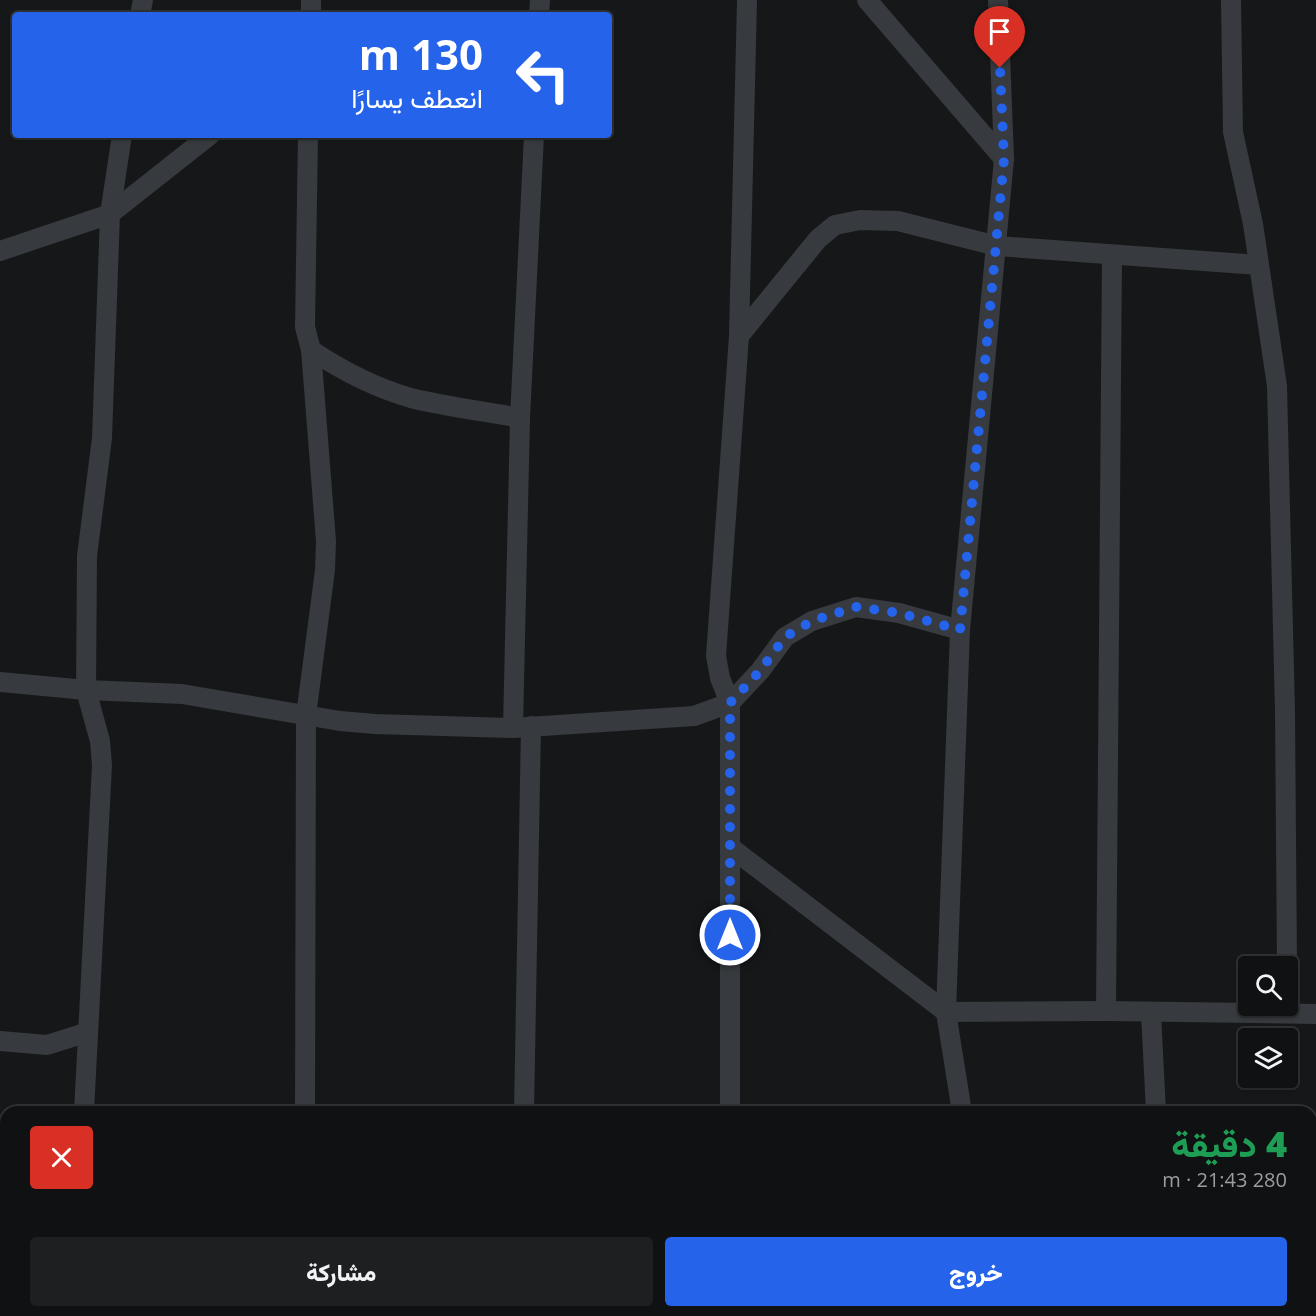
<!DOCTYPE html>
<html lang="ar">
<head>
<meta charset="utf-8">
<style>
  body { margin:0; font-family:"Open Sans",Vazirmatn,sans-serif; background:#1e1f20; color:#f1f3f6; direction:rtl; height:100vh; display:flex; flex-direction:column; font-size:22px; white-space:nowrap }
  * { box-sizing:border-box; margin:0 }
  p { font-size:20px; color:#9c9d9f }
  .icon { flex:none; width:33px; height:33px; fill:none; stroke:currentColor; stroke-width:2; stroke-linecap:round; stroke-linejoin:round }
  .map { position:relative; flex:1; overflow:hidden; direction:ltr }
  .details { position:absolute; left:0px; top:1106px; width:1317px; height:212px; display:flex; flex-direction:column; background:#101112; border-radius:18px 18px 0 0; box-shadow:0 2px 4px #0004,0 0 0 2px #303132; direction:rtl }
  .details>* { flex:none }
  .banner { position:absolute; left:12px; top:12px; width:600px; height:126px; border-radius:6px; box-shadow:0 2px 4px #0004,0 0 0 2px #303132; direction:rtl; background:#2563eb; color:#fff; overflow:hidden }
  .controls { position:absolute; left:1238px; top:956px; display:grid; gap:12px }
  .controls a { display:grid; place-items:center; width:60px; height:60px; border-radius:6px; background:#101112; box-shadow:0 2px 4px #0004,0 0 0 2px #303132; font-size:30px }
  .pin { position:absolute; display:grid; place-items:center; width:51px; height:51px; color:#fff; margin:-62px -26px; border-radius:50% 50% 50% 0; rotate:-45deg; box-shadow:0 0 6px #0007 }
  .pin .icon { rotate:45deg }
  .me { position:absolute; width:66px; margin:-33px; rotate:0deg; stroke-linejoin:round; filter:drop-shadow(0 0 4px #0008) }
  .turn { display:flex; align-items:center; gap:21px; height:126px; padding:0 30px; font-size:27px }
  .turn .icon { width:78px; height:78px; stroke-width:2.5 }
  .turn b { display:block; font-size:42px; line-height:51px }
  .round { display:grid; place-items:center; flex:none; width:63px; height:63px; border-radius:6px; background:#1e1f20 }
  .head { display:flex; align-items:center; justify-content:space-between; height:102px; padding:0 30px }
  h1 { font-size:36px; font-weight:800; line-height:45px; color:#1e9e55 }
  .button { display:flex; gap:12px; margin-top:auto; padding:12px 30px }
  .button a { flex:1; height:69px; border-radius:6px; background:#2563eb; color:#fff; font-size:24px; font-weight:800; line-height:69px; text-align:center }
  .button a+a { background:#1e1f20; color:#f1f3f6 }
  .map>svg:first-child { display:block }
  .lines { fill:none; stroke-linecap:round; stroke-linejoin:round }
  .street { stroke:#373a3e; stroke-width:20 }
  .route { stroke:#2563eb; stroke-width:10; stroke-dasharray:0 18 }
</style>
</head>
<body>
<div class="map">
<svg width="1316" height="1316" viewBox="0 0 1316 1316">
  <rect width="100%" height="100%" fill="#161718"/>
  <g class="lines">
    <g class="street">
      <path d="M867,0l137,159"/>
      <path d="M1231,0l2,132 20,92 24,162 8,325 2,255"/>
      <path d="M140,15l3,-15"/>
      <path d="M311,15v-15"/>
      <path d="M539,15l1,-15"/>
      <path d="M0,251l110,-37 100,-79"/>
      <path d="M739,336l79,-97 17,-14 25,-5 38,1 99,25 262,19"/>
      <path d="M311,350c30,20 65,38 100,48 36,9 73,13 109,20"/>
      <path d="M0,682l86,8 96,4 158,27 35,3 138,4 181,-12 36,-13 30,-32 25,-34 27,-16 44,-14 43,6 61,17"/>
      <path d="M513,728l7,-310 14,-283"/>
      <path d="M730,847l216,165 160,-1 210,3"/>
      <path d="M1106,1011l6,-756"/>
      <path d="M1151,1013l5,99"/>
      <path d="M0,1041l47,4 41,-13"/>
      <path d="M84,1112l18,-347 -2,-24 -14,-51 1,-134 15,-118 8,-224 12,-79"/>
      <path d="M305,1112l1,-396 19,-146 1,-29 -15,-191 -6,-23 3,-192"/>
      <path d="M524,1112l7,-386"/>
      <path d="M730,1112v-409l-10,-25 -4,-22 23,-320 8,-336"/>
      <path d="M962,1112l-16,-100 14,-382 44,-471 -6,-159"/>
      <path d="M522,1311v5"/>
      <path d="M733,1311l1,5"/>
      <path d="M970,1311v5"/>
      <path d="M72,1316l1,-5"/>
      <path d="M304,1316v-5"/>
      <path d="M1156,1316l2,-5"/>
    </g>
  </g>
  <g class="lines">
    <path class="route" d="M730,935v-232l30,-32 25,-34 27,-16 44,-14 43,6 61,17 44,-471 -4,-91"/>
  </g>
</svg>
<div class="controls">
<a><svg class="icon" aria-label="search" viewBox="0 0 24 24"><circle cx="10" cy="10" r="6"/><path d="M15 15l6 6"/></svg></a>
<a><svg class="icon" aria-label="layers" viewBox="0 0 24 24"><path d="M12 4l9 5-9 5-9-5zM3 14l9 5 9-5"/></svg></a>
</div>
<div class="pin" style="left:1000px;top:68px;background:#d93025"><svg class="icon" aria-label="arrive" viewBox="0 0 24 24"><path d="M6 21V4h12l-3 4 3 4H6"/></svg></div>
<svg class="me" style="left:730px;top:935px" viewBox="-20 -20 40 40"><circle r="17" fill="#2563eb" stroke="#fff" stroke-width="3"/><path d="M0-11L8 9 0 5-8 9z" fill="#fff"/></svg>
<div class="banner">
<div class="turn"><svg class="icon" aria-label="left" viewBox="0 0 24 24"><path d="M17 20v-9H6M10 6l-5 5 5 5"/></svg><div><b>130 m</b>انعطف يسارًا</div></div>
</div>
<section class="details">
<div class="head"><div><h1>4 دقيقة</h1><p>280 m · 21:43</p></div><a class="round" style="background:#d93025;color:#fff"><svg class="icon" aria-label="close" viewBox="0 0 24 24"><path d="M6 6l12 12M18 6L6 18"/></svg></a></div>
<div class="button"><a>خروج</a><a>مشاركة</a></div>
</section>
</div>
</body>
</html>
